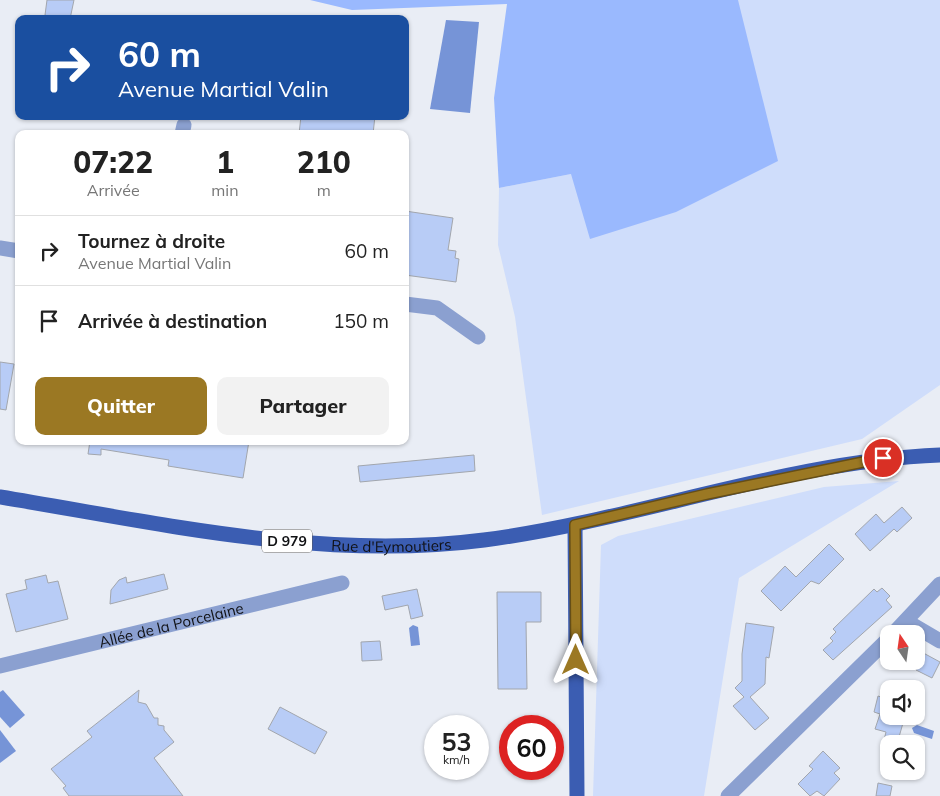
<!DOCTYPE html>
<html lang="fr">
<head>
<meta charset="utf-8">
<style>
  body { margin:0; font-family:Mulish,sans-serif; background:#f2f2f2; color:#222; height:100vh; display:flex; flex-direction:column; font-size:19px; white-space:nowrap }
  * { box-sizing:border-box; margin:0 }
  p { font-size:16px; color:#767676 }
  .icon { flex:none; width:28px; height:28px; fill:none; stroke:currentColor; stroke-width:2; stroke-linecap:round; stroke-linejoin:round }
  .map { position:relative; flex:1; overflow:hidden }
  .panel { position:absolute; left:15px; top:130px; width:394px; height:315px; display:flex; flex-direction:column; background:#fff; border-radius:10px; box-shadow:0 1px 4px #0004 }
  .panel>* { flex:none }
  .hud { position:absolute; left:15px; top:15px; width:394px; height:105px; border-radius:10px; box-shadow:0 1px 4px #0004; background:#1a4fa0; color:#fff; overflow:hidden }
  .needle { width:32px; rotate:347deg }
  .buttons { position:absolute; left:880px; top:625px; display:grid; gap:10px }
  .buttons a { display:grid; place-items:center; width:45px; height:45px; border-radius:10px; background:#fff; box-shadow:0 1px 4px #0004; font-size:25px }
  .speed { position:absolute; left:424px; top:715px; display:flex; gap:10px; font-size:25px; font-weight:700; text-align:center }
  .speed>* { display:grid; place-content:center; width:65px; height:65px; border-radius:50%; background:#fff; box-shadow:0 1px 4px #0004; line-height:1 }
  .speed small { font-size:12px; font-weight:400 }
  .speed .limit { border:8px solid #d22; background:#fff; color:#111 }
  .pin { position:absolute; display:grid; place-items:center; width:42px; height:42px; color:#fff; margin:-21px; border:2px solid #fff; border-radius:50%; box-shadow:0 1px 5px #0007 }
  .me { position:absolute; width:55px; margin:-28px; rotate:0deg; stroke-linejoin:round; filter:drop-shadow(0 0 4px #0008) }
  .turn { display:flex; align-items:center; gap:18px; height:105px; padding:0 20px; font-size:22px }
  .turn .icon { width:65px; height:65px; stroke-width:2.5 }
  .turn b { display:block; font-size:35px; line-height:42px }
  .eta { display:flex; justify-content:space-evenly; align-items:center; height:85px; text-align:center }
  .eta b { font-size:30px; font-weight:800; line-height:35px }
  .action { display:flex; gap:10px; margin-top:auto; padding:10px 20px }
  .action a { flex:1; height:58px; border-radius:10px; background:#9b7823; color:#fff; font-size:20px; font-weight:800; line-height:58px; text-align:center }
  .action a+a { background:#f2f2f2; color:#222 }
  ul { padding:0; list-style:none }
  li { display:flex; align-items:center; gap:15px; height:70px; padding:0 20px; border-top:1px solid #e0e0e0 }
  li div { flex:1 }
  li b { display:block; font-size:19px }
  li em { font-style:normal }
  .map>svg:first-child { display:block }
  .green { fill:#cfddfb }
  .forest { fill:#9ab9fe }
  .water { fill:#7694d7 }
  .building { fill:#b8ccf6; stroke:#a2a6ad }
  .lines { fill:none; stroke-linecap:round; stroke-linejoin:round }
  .street { stroke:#8ba0d0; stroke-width:15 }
  .primary { stroke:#3b5db2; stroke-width:15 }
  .route-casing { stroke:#654e17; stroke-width:12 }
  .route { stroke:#9b7823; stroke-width:9 }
  .labels { text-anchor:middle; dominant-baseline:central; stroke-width:4; stroke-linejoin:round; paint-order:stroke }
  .shield { fill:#fff; stroke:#58585a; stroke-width:1 }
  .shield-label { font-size:14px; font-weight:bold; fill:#101114 }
  .street-label { font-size:15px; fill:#101114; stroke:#fff }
</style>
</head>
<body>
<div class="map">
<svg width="940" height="796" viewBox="0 0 940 796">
  <rect width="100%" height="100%" fill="#e9edf5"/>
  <g class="green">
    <path d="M731,0h209v385l-78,54 -320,76 -27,-198 -17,-72 1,-57 72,-14z"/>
    <path d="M899,481l-160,97 -35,218h-111l8,-251 17,-9 206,-49z"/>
  </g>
  <path class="forest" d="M310,0h428l40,161 -102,51 -86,27 -19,-65 -72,14 -5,-90 13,-94 -155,6z"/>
  <g class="water">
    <path d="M446,20l33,2 -9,91 -40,-4z"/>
    <path d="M413,625l5,2 2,18 -9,1 -2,-18z"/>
    <path d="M3,690l22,25 -15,13 -10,-11v-25z"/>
    <path d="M917,725l17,6 -2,8 -18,-6 -2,-5z"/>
    <path d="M0,730l16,21 -16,12z"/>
  </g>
  <g class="building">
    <path d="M47,0h27l-4,19h-16l-9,-4z"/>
    <path d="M301,116h74l-2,18h-74z"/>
    <path d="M405,211l48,7 -5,32 8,1 -1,7 4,1 -3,23 -51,-7z"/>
    <path d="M0,362l14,2 -8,46 -6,-1z"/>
    <path d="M90,441h159l-6,37 -75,-12 1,-6 -68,-11v6l-13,-1z"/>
    <path d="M474,455l1,16 -115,11 -2,-16z"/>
    <path d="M902,507l10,11 -15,14 -3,-3 -24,22 -15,-17 21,-20 8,9z"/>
    <path d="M829,544l15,15 -25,25 -8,-3 -30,30 -20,-20 24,-25 11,11z"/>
    <path d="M164,574l4,15 -58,15 1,-14 8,-10 7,-3 1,6z"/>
    <path d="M46,575l2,8 10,-2 10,38 -52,13 -10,-38 21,-5 -2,-9z"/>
    <path d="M882,588l8,8 -4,4 6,7 -59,53 -10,-10 10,-9 -3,-3 6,-6 -3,-3 41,-40 3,3z"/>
    <path d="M417,589l6,27 -12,3 -3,-14 -23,5 -3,-14z"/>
    <path d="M497,592h44v30h-15l1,67h-29z"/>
    <path d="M746,623l28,4 -5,31 -3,-1 -1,27 -15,13 19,21 -14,12 -22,-24 11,-9 -9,-9 7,-7v-27z"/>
    <path d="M380,641l2,19 -20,1 -1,-19z"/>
    <path d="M916,649l24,13 -8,16 -16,-8z"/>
    <path d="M139,690l-1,12 8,2 8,14h4v7l6,1v4l10,12 -20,16 29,38h-114l-6,-8 3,-2 -15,-17 41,-32 -5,-6z"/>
    <path d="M885,694l4,1v21h16l-8,28h-14l3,-12 -11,-3 5,-15 -6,-2 4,-16 6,2z"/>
    <path d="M280,707l47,25 -12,22 -47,-25z"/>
    <path d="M823,751l17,17 -6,5 6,6 -16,17 -7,-5 -7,5 -12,-12 15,-15 -4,-3z"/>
    <path d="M878,783l14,3 -2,10h-14z"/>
  </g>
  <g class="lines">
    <g class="street">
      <path d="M182,134l2,-9"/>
      <path d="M0,248l19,3"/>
      <path d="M405,304l32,4 41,29"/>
      <path d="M906,621l34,20"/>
      <path d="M893,634l47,-50"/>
      <path id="s1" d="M0,666l342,-83"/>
      <path d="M728,796l161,-158"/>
    </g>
    <g class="primary">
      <path id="s2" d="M0,497c159,26 322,64 484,43 153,-20 303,-79 456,-85"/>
      <path d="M575,525l2,271"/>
    </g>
  </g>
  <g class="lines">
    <g class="route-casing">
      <path id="route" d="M576,660l-1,-135 132,-31 176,-36"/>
    </g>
    <use href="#route" class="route"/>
  </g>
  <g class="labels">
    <rect class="shield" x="262" y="529.5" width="50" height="23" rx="4"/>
    <g class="shield-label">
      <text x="287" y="541">D 979</text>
    </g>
    <g class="street-label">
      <text stroke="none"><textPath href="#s2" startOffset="395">Rue d'Eymoutiers</textPath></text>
      <text stroke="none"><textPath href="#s1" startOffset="176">Allée de la Porcelaine</textPath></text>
    </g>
  </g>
</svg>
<div class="buttons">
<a><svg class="needle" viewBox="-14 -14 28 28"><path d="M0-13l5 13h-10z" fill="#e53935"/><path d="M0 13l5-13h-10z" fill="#767676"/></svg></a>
<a><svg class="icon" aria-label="sound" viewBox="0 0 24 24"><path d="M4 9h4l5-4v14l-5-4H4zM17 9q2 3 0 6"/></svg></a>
<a><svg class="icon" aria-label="search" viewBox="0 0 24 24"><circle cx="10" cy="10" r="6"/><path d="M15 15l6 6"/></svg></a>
</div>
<div class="speed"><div>53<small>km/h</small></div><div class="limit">60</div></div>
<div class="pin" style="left:883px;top:458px;background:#d93025"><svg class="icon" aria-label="arrive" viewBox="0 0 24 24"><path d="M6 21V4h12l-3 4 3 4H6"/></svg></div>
<svg class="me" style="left:576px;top:660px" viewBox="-20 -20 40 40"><path d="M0-17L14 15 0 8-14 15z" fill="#9b7823" stroke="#fff" stroke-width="4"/></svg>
<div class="hud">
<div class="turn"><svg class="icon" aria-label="right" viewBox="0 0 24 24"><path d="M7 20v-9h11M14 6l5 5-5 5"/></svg><div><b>60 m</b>Avenue Martial Valin</div></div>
</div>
<section class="panel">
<div class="eta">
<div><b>07:22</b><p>Arrivée</p></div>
<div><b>1</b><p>min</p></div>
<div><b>210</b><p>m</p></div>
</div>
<ul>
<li><svg class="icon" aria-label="right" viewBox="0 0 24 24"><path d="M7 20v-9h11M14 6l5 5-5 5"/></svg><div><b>Tournez à droite</b><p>Avenue Martial Valin</p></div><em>60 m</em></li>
<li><svg class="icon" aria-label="arrive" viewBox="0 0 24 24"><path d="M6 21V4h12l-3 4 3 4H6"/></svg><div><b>Arrivée à destination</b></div><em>150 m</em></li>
</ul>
<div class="action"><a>Quitter</a><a>Partager</a></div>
</section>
</div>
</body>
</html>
